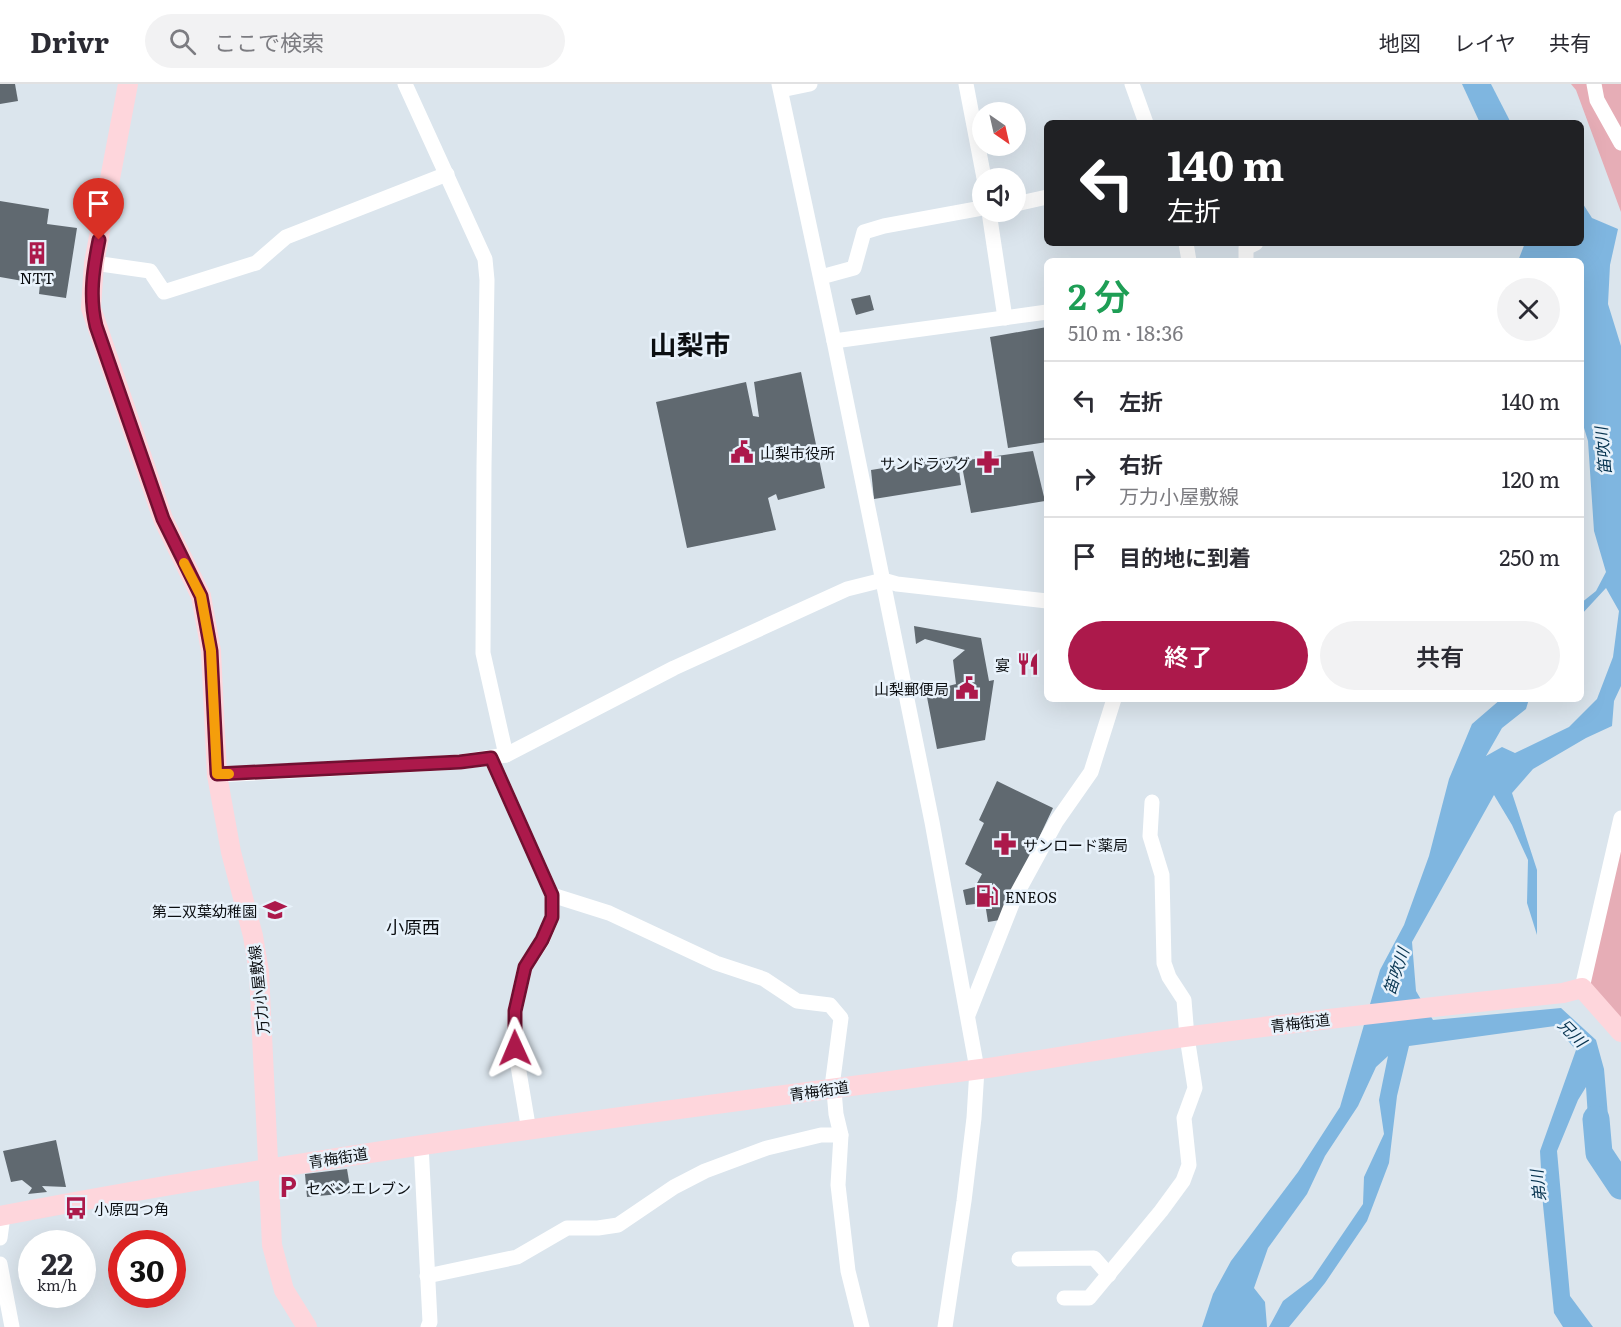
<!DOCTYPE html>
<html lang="ja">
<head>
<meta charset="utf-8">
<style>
  body { margin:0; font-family:Literata,"Noto Sans JP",serif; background:#f2f2f3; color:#2b2b33; height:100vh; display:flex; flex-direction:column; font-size:22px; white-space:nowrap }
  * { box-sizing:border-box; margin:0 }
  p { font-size:20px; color:#7c7c81 }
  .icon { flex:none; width:33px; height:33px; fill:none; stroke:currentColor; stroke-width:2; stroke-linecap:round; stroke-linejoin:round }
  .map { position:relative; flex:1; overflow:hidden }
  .panel { position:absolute; left:1044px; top:174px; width:540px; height:444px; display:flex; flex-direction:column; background:#fff; border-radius:9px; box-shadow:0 6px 24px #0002 }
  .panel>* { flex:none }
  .top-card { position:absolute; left:1044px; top:36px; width:540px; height:126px; border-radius:9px; box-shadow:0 6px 24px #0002; background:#202124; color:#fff; overflow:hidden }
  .needle { width:39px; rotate:146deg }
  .tools { position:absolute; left:972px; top:18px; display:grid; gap:12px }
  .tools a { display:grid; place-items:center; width:54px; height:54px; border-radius:50%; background:#fff; box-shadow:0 6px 24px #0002; font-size:30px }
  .speed { position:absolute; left:18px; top:1146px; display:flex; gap:12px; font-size:30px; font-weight:700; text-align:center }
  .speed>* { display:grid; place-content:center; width:78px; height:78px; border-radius:50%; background:#fff; box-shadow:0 6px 24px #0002; line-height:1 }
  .speed small { font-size:15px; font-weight:400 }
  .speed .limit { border:9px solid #d22; background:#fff; color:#111 }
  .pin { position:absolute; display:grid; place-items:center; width:51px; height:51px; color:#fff; margin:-62px -26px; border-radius:50% 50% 50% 0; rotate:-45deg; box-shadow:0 0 6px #0007 }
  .pin .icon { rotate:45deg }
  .me { position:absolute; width:66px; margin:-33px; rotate:359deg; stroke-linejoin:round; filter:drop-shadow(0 0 4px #0008) }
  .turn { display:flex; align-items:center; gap:21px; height:126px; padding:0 24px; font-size:27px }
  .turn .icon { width:78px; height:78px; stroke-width:2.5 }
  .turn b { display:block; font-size:42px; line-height:51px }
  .round { display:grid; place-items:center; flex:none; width:63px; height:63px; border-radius:32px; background:#f2f2f3 }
  .headline { display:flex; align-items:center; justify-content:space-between; height:102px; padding:0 24px }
  h1 { font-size:36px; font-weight:600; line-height:45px; color:#1e9e55 }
  .cta { display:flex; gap:12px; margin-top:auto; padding:12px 24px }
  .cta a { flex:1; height:69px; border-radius:36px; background:#ac194b; color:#fff; font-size:24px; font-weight:600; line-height:69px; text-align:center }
  .cta a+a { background:#f2f2f3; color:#2b2b33 }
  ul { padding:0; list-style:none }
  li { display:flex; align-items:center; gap:18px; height:78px; padding:0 24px; border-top:2px solid #e1e1e2 }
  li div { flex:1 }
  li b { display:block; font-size:22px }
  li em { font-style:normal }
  header { display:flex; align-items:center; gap:36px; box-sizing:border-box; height:84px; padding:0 30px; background:#fff; border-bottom:2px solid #e1e1e2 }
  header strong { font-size:28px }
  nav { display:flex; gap:33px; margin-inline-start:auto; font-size:21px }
  .search { width:420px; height:54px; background:#f2f2f3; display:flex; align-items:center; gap:15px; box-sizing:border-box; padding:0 21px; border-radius:33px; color:#7c7c81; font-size:22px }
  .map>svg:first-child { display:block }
  .green { fill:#e6adb6 }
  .water { fill:#7fb6e0 }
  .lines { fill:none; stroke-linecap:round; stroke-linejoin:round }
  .river { stroke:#7fb6e0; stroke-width:27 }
  .building { fill:#606970 }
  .minor { stroke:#fff; stroke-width:15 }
  .major { stroke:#fed6dc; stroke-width:20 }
  .route-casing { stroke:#701031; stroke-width:15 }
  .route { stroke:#ac194b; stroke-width:10 }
  .slow { stroke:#f59e0b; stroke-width:10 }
  .labels { text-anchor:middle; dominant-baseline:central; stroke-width:5; stroke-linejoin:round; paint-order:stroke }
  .poi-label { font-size:15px; fill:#0c0f12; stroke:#e8f2fb; text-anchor:start }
  .street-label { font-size:15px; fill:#0c0f12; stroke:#e8f2fb }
  .water-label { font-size:16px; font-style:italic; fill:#073450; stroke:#e8f2fb }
  .quarter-label { font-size:18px; fill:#0c0f12; stroke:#e8f2fb }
  .town-label { font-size:27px; font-weight:bold; fill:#0c0f12; stroke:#e8f2fb }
</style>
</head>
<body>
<header>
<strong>Drivr</strong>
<div class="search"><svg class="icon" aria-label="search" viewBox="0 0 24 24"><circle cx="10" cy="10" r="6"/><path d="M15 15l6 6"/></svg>ここで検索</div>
<nav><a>地図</a><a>レイヤ</a><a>共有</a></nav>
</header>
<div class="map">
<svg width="1621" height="1243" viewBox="0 0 1621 1243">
  <rect width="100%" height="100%" fill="#dbe5ed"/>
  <g class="green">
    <path d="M1571,0h50v128l-45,-122z"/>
    <path d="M1621,740v208l-39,-44z"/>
  </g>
  <g class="water">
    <path d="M1462,0h29l20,39h-31z"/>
    <path d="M1581,120h2l9,14 26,11 -8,36 -2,39 13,42v340l-7,15 -2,25 -26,12 -53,31 -21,24 25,77v65l-10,-32 1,-43 -16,-35 -18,-30 -82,147 4,49 17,29 128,-12 35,32 8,29 7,82 -15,8 -6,-10 -4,-62 -8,13 -21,51 13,145 23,31h-30l-9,-14 -11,-108 -3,-54 36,-101 -21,-24 -146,20 -12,50 -8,67 -22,58 -42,62 -36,44h-20l14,-26 29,-22 51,-75 1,-27 20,-43 -5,-34 9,-44 -12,11 -18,39 -33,50 -18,38 -39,54 -14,40 11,14 2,25h-65l11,-33 18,-33 67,-89 42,-65 40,-137 24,-45 25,-69 20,-77 23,-55 29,-25h28l-3,10 -24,19 -16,28 16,-9 13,6 54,-26 28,-28 16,-42 6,-46 -13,-23 -25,27v-12l15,-12 10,-19 -12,-41 -6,-90 -7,-23v-157h-63l7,-18h56z"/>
  </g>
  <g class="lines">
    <path class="river" d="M1596,1035l3,34 22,33"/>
  </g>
  <g class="building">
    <path d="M0,0h15l3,17 -18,3z"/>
    <path d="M0,117l49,8 -2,15 30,4 -11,70 -27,-4 1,-10 -40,-7z"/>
    <path d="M870,211l4,15 -18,5 -5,-16z"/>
    <path d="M1047,243v115l-39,6 -18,-111z"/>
    <path d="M801,288l24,116 -47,12 -2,-6 -8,4 8,32 -89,18 -31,-146 90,-20 7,34 6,1 -5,-35z"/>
    <path d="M1033,367l12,50 -74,12 -10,-52z"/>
    <path d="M957,372l4,29 -87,14 -3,-29z"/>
    <path d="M914,542l67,12 8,43 5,-1 -9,60 -48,9 -11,-57 30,-8 -3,-24 12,-10 -40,-11 -9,5z"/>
    <path d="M997,697l56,27 -53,112 -12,2 -3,-19 -19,2 -3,-15 12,-3 7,-13 -17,-10 19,-41 -5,-3z"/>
    <path d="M56,1056l10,47 -24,-1 5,6 -19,2 4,-6 -10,-8 -11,2 -8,-31z"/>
    <path d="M347,1085l4,24 -44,4 -2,-23z"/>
  </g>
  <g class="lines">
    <g class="minor">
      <path d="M405,0l80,175 2,21 -3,186 -1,187 23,102"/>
      <path d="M779,0l55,257 98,481 45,247 -3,49 -10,83 -19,126"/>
      <path d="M966,0l18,94"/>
      <path d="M1132,0l14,39"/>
      <path d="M1594,0l3,16 24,43"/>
      <path d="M781,6l29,-6"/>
      <path d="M1016,120l31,-7"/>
      <path d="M989,128l16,106"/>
      <path d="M1186,159l3,18"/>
      <path d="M1246,177v-13l10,-5"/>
      <path d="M94,179l56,8 14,21 92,-29 30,-26 161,-63"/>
      <path d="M821,193l33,-9 10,-36 20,-6 98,-18"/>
      <path d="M834,257l213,-29"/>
      <path d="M491,674l61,137v22l-10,24 -17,26 -10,44v37l14,83"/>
      <path d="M217,691l243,-13 46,-7 168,-87 173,-79 36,-9 14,4 150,17"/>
      <path d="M552,811l57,18 107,50 48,16 33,22 33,4 11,13 -8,61 3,35 5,21 -3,50 10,86 14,56"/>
      <path d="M1582,904l39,-170"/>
      <path d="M968,931l46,-116 42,-77 35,-50 23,-73"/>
      <path d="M421,1060l9,178 -2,5"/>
      <path d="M0,1154l3,-22"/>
      <path d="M1019,1175l75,-1 15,17"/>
      <path d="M0,1180l12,63"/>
      <path d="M427,1192l90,-19 50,-29h31l20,-3 56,-38 31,-16 62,-23 54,-13h20"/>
      <path d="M1064,1214h25l72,-87 22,-30 6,-16 -5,-47 11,-30 -8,-51 -3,-37 -15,-23 -5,-14 -2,-88 -12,-39 2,-34"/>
    </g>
    <g class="major">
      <path d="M128,0l-34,179 -3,45 72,211 38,77 10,55 6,124 14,77 22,84 6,36 13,273 12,45 23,37"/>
      <path d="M0,1132c322,-62 648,-103 973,-146 73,-10 146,-24 219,-34 124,-16 247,-30 371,-43l19,-5 39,44"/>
    </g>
  </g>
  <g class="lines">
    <g class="route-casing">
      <path id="route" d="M99,156c-6,30 -10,57 -3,86l67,193 38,77 10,55 6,123 243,-12 31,-4 61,137v22l-10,23 -17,27 -10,44v37"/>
    </g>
    <use href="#route" class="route"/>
    <path class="slow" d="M184,479l17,33 10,55 6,123h12"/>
  </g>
  <defs>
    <g id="building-bare" transform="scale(1.8)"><path d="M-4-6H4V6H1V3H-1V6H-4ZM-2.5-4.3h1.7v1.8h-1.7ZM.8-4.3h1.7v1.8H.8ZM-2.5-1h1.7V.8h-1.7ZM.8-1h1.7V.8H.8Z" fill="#ac194b" stroke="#e8f2fb" stroke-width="2.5" paint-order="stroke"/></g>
    <g id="civic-bare" transform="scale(1.8)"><path d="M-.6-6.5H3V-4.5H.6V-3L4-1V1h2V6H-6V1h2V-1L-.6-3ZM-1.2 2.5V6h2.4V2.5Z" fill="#ac194b" stroke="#e8f2fb" stroke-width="2.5" paint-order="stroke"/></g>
    <g id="pharmacy-bare" transform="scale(1.8)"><path d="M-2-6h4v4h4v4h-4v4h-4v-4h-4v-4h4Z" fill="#ac194b" stroke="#e8f2fb" stroke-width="2.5" paint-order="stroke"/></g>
    <g id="restaurant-bare" transform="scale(1.8)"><path d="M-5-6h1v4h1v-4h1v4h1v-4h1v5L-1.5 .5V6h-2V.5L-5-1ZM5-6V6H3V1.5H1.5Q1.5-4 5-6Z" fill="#ac194b" stroke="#e8f2fb" stroke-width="2.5" paint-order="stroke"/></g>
    <g id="fuel-bare" transform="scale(1.8)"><path d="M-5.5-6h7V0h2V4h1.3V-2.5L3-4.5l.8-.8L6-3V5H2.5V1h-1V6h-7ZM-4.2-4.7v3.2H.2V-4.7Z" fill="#ac194b" stroke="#e8f2fb" stroke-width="2.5" paint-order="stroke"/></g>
    <g id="school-bare" transform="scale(1.8)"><path d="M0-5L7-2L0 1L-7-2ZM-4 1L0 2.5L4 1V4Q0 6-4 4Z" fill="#ac194b" stroke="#e8f2fb" stroke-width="2.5" paint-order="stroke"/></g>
    <g id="parking-bare" transform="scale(1.8)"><path d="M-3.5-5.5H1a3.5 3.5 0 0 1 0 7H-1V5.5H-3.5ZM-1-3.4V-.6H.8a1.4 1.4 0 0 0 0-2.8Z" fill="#ac194b" stroke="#e8f2fb" stroke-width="2.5" paint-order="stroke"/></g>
    <g id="bus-bare" transform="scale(1.8)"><path d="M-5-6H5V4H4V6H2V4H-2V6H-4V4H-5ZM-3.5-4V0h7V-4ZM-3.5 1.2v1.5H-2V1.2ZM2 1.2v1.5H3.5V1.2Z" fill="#ac194b" stroke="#e8f2fb" stroke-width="2.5" paint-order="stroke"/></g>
  </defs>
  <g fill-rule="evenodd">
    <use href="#building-bare" x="37" y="169"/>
    <use href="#civic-bare" x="742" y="368"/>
    <use href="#pharmacy-bare" x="988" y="378"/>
    <use href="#restaurant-bare" x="1028" y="580"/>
    <use href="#civic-bare" x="967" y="604"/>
    <use href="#pharmacy-bare" x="1005" y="760"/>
    <use href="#fuel-bare" x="987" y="812"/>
    <use href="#school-bare" x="275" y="826"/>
    <use href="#parking-bare" x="288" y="1103"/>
    <use href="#bus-bare" x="76" y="1124"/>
  </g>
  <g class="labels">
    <g class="poi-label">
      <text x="37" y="193" text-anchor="middle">NTT</text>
      <text x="760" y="368">山梨市役所</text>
      <text x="970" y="378" text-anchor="end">サンドラッグ</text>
      <text x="1010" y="580" text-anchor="end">宴</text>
      <text x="949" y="604" text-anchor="end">山梨郵便局</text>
      <text x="1023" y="760">サンロード薬局</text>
      <text x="1005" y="812">ENEOS</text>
      <text x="257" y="826" text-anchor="end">第二双葉幼稚園</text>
      <text x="306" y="1103">セベンエレブン</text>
      <text x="94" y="1124">小原四つ角</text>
    </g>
    <g class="street-label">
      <text transform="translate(258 906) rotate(-96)">万力小屋敷線</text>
      <text transform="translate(1300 938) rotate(-7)">青梅街道</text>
      <text transform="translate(819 1006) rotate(-8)">青梅街道</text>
      <text transform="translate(338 1073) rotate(-9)">青梅街道</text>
    </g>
    <g class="water-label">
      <text transform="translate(1602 367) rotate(-95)">笛吹川</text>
      <text transform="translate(1395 887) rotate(-72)">笛吹川</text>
      <text transform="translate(1573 948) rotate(45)">兄川</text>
      <text transform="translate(1537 1102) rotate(-96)">弟川</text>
    </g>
    <g class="quarter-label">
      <text x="413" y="842">小原西</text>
    </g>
    <g class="town-label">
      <text x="690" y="259">山梨市</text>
    </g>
  </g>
</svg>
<div class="tools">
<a><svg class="needle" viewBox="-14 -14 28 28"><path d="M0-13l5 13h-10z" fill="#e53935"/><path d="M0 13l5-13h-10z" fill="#7c7c81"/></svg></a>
<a><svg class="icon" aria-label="sound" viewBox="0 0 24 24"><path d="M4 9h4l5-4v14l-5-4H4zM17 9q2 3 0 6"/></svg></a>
</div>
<div class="speed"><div>22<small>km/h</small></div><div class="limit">30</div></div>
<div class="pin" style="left:99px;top:156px;background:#d93025"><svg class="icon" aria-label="arrive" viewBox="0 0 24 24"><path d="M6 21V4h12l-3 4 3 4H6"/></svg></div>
<svg class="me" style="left:515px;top:964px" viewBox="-20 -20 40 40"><path d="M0-17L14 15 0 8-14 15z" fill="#ac194b" stroke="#fff" stroke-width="4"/></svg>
<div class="top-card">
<div class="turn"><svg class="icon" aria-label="left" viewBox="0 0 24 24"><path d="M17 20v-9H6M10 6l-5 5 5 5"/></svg><div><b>140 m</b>左折</div></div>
</div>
<section class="panel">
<div class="headline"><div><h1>2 分</h1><p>510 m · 18:36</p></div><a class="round"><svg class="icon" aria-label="close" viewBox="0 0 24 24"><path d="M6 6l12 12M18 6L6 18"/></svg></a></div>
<ul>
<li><svg class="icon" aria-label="left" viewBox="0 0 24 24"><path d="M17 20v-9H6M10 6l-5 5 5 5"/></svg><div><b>左折</b></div><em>140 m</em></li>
<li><svg class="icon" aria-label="right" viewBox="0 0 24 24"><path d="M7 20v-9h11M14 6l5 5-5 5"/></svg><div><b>右折</b><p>万力小屋敷線</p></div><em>120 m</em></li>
<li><svg class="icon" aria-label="arrive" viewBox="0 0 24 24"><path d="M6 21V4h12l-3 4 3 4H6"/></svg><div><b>目的地に到着</b></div><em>250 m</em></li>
</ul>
<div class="cta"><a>終了</a><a>共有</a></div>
</section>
</div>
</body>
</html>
